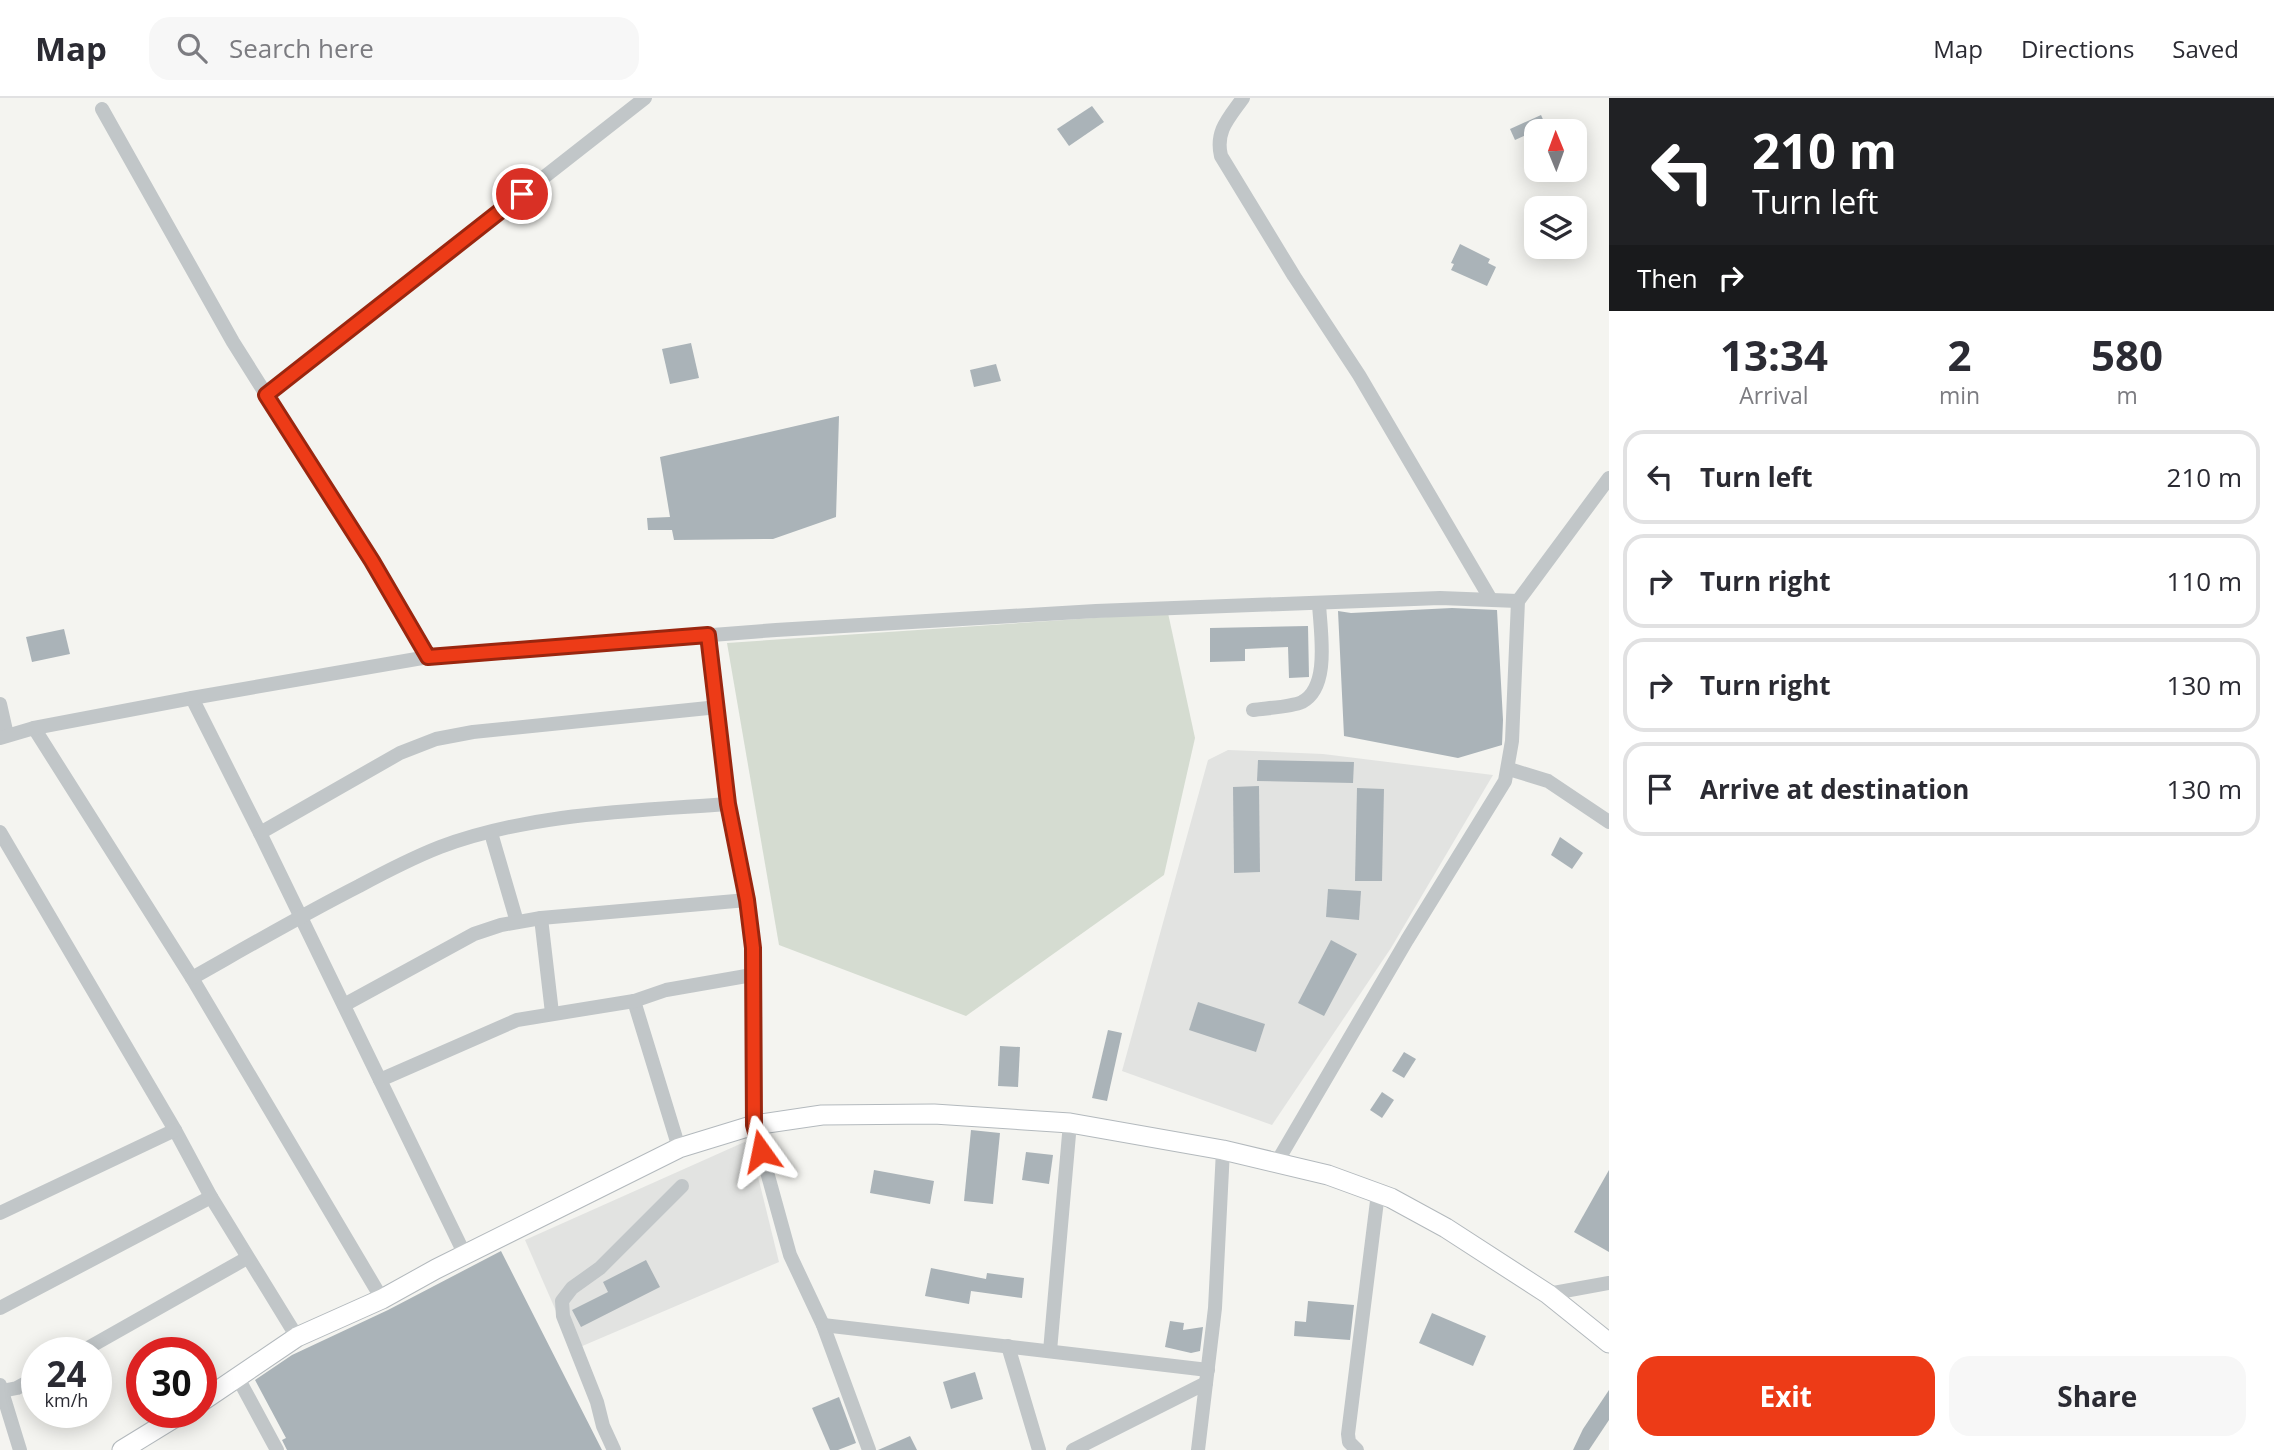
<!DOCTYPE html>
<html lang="en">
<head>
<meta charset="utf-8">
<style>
  body { margin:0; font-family:"Open Sans",sans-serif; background:#f7f7f7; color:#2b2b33; height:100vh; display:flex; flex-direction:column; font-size:26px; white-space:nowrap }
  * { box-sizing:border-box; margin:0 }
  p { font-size:23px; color:#7c7c81 }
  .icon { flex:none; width:38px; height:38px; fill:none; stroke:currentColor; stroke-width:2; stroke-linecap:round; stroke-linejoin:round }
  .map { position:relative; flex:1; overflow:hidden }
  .details { display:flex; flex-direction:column; background:#fff; width:665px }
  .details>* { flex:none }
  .guide { background:#202124; color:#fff; overflow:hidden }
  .needle { width:46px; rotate:359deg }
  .buttons { position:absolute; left:1524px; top:21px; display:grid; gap:14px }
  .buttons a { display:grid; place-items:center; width:63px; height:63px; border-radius:14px; background:#fff; box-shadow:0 4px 18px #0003; font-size:35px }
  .speed { position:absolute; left:21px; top:1239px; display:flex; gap:14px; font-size:35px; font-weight:700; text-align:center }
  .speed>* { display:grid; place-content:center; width:91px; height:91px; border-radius:50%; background:#fff; box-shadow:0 4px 18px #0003; line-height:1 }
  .speed small { font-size:18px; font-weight:400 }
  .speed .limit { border:10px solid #d22; background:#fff; color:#111 }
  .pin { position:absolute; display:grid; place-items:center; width:60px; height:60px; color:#fff; margin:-30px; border:4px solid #fff; border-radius:50%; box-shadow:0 2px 7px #0007 }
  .me { position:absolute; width:77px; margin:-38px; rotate:348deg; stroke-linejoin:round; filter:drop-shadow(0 0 5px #0008) }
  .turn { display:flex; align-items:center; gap:24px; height:147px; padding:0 28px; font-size:32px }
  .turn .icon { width:91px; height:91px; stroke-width:2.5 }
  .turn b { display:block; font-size:49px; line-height:60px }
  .then { display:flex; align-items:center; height:66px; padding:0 28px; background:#0003; gap:14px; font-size:26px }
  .eta { display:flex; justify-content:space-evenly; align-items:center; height:119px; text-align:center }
  .eta b { font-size:42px; font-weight:700; line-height:49px }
  .action { display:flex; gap:14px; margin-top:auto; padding:14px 28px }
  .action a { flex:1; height:80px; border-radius:21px; background:#ed3b17; color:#fff; font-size:28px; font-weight:700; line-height:80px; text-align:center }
  .action a+a { background:#f7f7f7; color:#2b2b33 }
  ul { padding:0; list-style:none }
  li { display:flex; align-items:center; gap:21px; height:94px; margin:0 14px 10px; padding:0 14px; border:4px solid #e1e1e2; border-radius:21px }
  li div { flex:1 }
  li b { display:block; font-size:26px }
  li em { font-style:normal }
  header { display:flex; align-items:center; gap:42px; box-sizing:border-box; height:98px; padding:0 35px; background:#fff; border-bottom:2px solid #e1e1e2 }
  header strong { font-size:33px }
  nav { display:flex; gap:38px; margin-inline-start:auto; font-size:24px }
  .search { width:490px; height:63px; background:#f7f7f7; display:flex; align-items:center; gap:18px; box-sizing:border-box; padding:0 24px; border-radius:21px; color:#7c7c81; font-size:26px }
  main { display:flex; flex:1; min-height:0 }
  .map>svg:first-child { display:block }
  .built { fill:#e2e3e1 }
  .green { fill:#d5dcd1 }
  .building { fill:#aab3b8 }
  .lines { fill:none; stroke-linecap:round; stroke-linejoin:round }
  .secondary-casing { stroke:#b3b9bd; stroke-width:21 }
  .minor { stroke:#c1c6c8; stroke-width:14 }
  .secondary { stroke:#fff; stroke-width:19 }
  .route-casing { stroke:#9a260f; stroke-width:18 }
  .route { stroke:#ed3b17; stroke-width:12 }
</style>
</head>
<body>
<header>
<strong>Map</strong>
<div class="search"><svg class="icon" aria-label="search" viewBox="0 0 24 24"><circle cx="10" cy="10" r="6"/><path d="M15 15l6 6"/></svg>Search here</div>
<nav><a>Map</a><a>Directions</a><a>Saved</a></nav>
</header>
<main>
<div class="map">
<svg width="1609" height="1352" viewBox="0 0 1609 1352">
  <rect width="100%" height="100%" fill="#f4f4f0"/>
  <g class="built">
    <path d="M1228,652l95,4 170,21 -102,173 -119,177 -150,-54 86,-311z"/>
    <path d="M749,1042l30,122 -206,88 -48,-110z"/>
  </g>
  <path class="green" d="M1168,515l27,125 -31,137 -198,141 -187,-71 -52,-302z"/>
  <g class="building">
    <path d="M1092,8l12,16 -35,24 -12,-17z"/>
    <path d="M1541,17l5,11 -31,14 -5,-11z"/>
    <path d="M1460,146l30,15 -2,4 8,4 -9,19 -36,-16 3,-6 -3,-1z"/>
    <path d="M691,245l8,35 -29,6 -8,-35z"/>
    <path d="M996,266l5,17 -27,6 -4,-17z"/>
    <path d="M839,318l-3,101 -63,22 -99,1 -2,-10h-24l-1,-12 23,-1 -10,-60z"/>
    <path d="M1452,510l45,2 6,110 -1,25 -44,13 -114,-22 -6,-125 13,2z"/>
    <path d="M1308,528l1,51 -20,1 -1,-31 -43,2v12l-35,1v-34z"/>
    <path d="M64,531l6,25 -38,8 -6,-25z"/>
    <path d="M1258,662l96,2 -1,21 -96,-2z"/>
    <path d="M1259,688l1,86 -26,1 -1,-86z"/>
    <path d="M1357,690l27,1 -2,92h-27z"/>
    <path d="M1560,739l23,16 -11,16 -21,-14z"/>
    <path d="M1328,791l33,2 -2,29 -33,-3z"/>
    <path d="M1331,842l26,14 -33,62 -26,-13z"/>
    <path d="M1198,904l67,22 -9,28 -67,-22z"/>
    <path d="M1108,932l14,3 -15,68 -15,-3z"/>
    <path d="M1000,948l20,1 -2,40 -20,-1z"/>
    <path d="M1404,954l12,7 -12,19 -12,-7z"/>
    <path d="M1382,994l12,8 -12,18 -12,-8z"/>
    <path d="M971,1032l29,3 -7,71 -29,-3z"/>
    <path d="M1026,1054l27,3 -4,29 -27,-4z"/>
    <path d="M874,1072l60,11 -4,23 -60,-11z"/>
    <path d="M1609,1072v82l-35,-20z"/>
    <path d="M501,1153l101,199h-315l-5,-10 4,-2 -31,-58 37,-25 96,-45z"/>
    <path d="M646,1162l14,27 -79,40 -9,-17 36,-18 -5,-10z"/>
    <path d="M931,1170l55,11 1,-6 37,5 -2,20 -51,-7 -2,13 -44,-8z"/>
    <path d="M1308,1203l46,4 -4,35 -56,-4 1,-15 11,1z"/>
    <path d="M1432,1215l54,23 -13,30 -54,-23z"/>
    <path d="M1170,1223l14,2 -1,7 20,-3 -3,24 -9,2 -26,-6z"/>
    <path d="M975,1274l8,27 -32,10 -8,-27z"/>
    <path d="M1609,1292v30l-20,30h-16l10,-21z"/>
    <path d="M839,1299l17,46 -18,7h-8l-18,-42z"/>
    <path d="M910,1338l7,14h-39z"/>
  </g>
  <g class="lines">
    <g class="secondary-casing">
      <g id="secondary">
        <path d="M201,1304l96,-65 85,-38 54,-30 243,-121 75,-23 68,-10 112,-1 136,9 153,27 105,25 63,23 55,30 102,66 61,49"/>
        <path d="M122,1352l62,-38"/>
      </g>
    </g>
    <g class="minor">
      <path d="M1243,0c-14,20 -28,33 -22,58l73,120 65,99 131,223"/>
      <path d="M102,11l131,233 138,219 57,96"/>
      <path d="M266,297l379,-297"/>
      <path d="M708,537l20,169 19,96 6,48 1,177 36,130 33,70 46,125"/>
      <path d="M192,600l68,135 205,422"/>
      <path d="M0,606l7,31"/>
      <path d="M1253,612c14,-2 38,-3 49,-8 29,-15 18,-72 17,-99"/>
      <path d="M34,630l158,250 190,321"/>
      <path d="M0,640l34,-10 158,-30 236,-41 348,-27 320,-19 344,-13 78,3"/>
      <path d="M1509,671l39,12 61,41"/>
      <path d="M0,734l175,298 36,67 86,140"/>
      <path d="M260,735l140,-80 36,-14 37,-7 245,-25"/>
      <path d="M491,735l26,89"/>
      <path d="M541,820l11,95"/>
      <path d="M192,880c55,-31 110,-63 167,-92 26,-14 53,-28 81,-39 91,-34 192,-36 288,-43"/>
      <path d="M634,903l45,147"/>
      <path d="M344,907l130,-71 27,-9 40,-7 206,-18"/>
      <path d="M380,982l137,-60 117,-19 32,-11 86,-15"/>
      <path d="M1277,1064l130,-222 98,-159 7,-40 6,-140 91,-123"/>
      <path d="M0,1115l175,-83"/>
      <path d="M1548,1196l61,-11"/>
      <path d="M0,1210l211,-111"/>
      <path d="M823,1227l385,45"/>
      <path d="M1008,1248l31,104"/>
      <path d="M1050,1253l20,-228"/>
      <path d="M79,1255l168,-95"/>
      <path d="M238,1280l39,72"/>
      <path d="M0,1287l20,65"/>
      <path d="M2,1293l15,-3 20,-11"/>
      <path d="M614,1352l-11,-24 -6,-24 -34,-86 -1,-15 10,-13 28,-20 82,-82"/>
      <path d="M1073,1352l133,-67"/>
      <path d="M1198,1352l17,-142 8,-158"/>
      <path d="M1357,1352l-8,-8 -1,-8 30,-241"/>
    </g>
    <use href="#secondary" class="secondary"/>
  </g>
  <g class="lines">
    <g class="route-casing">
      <path id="route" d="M522,96l-256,201 106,166 56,96 280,-22 20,169 19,96 6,48 1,177 7,26"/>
    </g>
    <use href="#route" class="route"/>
  </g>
</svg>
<div class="buttons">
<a><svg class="needle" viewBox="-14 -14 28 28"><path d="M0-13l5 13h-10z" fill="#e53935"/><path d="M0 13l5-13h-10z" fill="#7c7c81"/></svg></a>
<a><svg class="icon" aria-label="layers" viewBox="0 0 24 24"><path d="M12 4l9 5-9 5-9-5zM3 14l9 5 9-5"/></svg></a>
</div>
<div class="speed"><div>24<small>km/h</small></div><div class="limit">30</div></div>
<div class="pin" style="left:522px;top:96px;background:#d93025"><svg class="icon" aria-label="arrive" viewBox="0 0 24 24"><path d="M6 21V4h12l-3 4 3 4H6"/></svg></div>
<svg class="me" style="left:761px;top:1053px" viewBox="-20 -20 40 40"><path d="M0-17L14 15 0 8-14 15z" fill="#ed3b17" stroke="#fff" stroke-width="4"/></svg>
</div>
<section class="details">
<div class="guide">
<div class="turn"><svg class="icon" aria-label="left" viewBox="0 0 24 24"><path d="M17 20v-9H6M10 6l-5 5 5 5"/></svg><div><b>210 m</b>Turn left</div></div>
<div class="then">Then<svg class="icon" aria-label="right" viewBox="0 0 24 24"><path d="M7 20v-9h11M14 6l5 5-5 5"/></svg></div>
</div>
<div class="eta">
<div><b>13:34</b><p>Arrival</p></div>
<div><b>2</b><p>min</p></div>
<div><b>580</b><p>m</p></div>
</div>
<ul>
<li><svg class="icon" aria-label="left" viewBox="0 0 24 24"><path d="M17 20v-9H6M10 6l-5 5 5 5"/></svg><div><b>Turn left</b></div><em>210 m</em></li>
<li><svg class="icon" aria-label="right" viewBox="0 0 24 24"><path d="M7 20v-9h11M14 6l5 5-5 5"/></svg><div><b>Turn right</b></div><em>110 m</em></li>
<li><svg class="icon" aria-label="right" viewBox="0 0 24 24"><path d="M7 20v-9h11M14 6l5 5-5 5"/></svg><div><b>Turn right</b></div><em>130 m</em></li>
<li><svg class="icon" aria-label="arrive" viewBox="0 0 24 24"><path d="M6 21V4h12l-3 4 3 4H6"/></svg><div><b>Arrive at destination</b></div><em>130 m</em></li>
</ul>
<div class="action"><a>Exit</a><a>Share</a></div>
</section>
</main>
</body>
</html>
